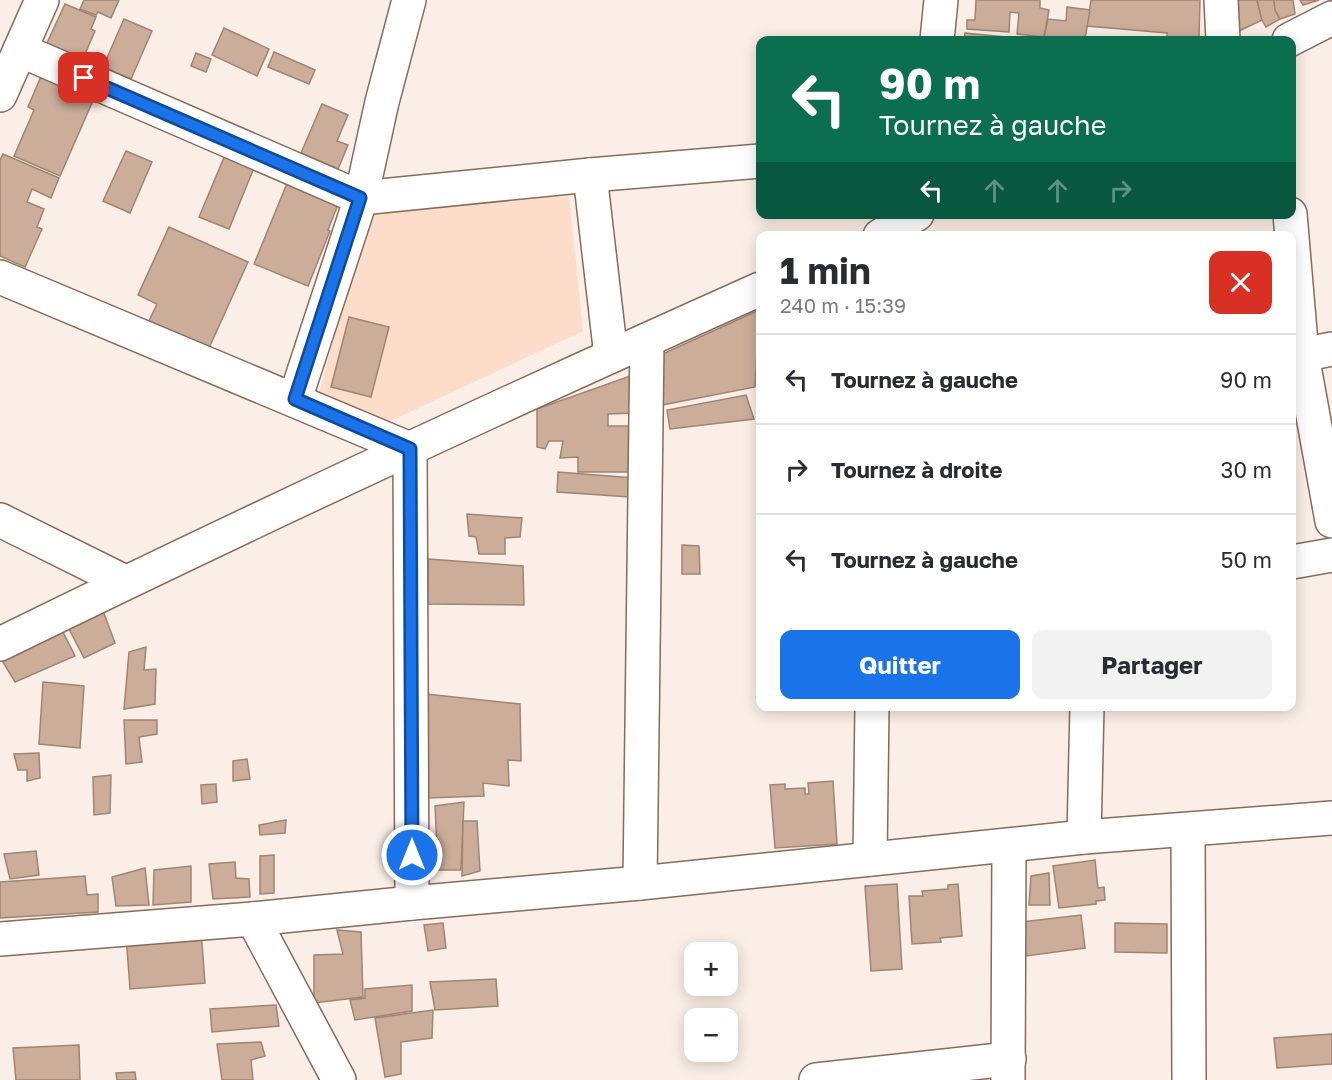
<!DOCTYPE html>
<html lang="fr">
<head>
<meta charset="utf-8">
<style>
  body { margin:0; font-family:"Golos Text",sans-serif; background:#f2f2f3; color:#2b2b33; height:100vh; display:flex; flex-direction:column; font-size:22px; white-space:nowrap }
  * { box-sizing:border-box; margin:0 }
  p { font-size:20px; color:#7c7c81 }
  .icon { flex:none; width:33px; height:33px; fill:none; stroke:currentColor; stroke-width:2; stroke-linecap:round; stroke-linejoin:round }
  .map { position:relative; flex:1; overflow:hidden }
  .side { position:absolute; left:756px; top:231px; width:540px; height:480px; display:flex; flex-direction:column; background:#fff; border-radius:12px; box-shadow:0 3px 15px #0003 }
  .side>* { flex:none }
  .guide { position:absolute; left:756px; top:36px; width:540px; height:183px; border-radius:12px; box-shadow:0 3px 15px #0003; background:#0b6e4f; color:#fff; overflow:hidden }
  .buttons { position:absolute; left:684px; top:942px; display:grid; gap:12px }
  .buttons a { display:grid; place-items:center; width:54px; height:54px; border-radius:12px; background:#fff; box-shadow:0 3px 15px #0003; font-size:30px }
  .pin { position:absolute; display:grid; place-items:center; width:51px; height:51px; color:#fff; margin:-26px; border-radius:12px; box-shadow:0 3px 9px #0006 }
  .me { position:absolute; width:66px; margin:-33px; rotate:0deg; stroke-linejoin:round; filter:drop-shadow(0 0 4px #0008) }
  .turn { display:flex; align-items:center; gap:21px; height:126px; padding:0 24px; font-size:27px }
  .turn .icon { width:78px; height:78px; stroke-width:2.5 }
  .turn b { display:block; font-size:42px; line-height:51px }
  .lanes { display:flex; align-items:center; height:57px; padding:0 24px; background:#0003; justify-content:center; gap:30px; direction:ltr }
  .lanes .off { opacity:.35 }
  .round { display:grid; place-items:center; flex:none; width:63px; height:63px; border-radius:12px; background:#f2f2f3 }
  .headline { display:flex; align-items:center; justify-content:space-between; height:102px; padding:0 24px }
  h1 { font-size:36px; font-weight:700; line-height:45px }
  .button { display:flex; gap:12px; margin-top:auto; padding:12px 24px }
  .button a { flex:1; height:69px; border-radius:12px; background:#1a73e8; color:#fff; font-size:24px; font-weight:700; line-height:69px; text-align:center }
  .button a+a { background:#f2f2f3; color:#2b2b33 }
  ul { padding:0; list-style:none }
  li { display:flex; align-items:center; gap:18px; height:90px; padding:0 24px; border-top:2px solid #e1e1e2 }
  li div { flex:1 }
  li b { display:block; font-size:22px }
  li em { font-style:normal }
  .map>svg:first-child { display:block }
  .built { fill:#fdddca }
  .building { fill:#cbad9a; stroke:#a18472; stroke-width:1.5 }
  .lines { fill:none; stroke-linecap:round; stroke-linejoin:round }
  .minor-casing { stroke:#886b5a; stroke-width:36 }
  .minor { stroke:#fff; stroke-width:33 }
  .route-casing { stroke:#114b97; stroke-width:15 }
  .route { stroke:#1a73e8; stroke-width:10 }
</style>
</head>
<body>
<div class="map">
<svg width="1332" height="1080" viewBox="0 0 1332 1080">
  <rect width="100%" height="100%" fill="#fbeee6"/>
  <path class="built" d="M569,196l14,135 -201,94 -63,-31 48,-185z"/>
  <g class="building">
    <path d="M84,0h35l-8,18 -13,-6 -2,3 -16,-6z"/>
    <path d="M976,0h64v8l9,2 -5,27 -27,-3 2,-21 -9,-1 -1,20 -42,-3v-9h8z"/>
    <path d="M1091,0h109l-1,38 -32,-1v-4l-80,-7z"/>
    <path d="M1236,0h21l5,20 -25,12z"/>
    <path d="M1257,0h17l1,10 5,9 -14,8 -4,-7z"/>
    <path d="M1274,0h19l2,14 -15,5 -5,-9z"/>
    <path d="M1300,0h19l-16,5z"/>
    <path d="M65,4l31,13 -5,12 4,2 -13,30 -36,-16z"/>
    <path d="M1067,7l23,3 -5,29 -41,-2 4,-18 18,2z"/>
    <path d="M124,19l28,12 -21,48 -28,-12z"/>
    <path d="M224,28l45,21 -12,27 -45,-21z"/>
    <path d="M965,33l51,5v2h-52z"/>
    <path d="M1044,37l48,2v1h-48z"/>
    <path d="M1167,37l32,1 1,2h-34z"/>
    <path d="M274,52l41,18 -6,14 -41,-17z"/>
    <path d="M196,53l15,6 -5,13 -15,-6z"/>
    <path d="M42,74l53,22 -35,80 -46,-20 20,-46 -6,-3z"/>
    <path d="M322,104l26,11 -11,26 11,4 -10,24 -37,-16z"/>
    <path d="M126,151l26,11 -22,51 -27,-12z"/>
    <path d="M3,154l56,24 -8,20 -19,-9 -5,13 17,7 -7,18 5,2 -17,38 -25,-11v-96z"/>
    <path d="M225,155l29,13 -25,61 -30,-12z"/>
    <path d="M288,181l51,21 -11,28 2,1 -22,55 -54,-22z"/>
    <path d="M169,227l79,35 -39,86 -60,-27 8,-17 -19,-9z"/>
    <path d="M759,310l-4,77 -98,19 -3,-48z"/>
    <path d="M349,317l40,10 -18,70 -40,-10z"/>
    <path d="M633,375l1,38 -26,1v12h26l-5,46h-51v-15l-18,1 3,-17h-14l-4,8 -8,-2v-38z"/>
    <path d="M746,395l8,24 -84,10 -3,-19z"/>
    <path d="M558,472l76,6 -4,19 -73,-5z"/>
    <path d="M467,514l55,4 -2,19 -15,1v16h-26l-3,-17 -7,-1z"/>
    <path d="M682,545l17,1 1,28h-18z"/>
    <path d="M428,559l95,7 1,39 -96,-1z"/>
    <path d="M102,608l13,35 -31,15 -17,-33z"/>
    <path d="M61,628l14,28 -60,26 -15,-25z"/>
    <path d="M146,647l-2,23 12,-1 -1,35 -31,5 5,-57z"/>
    <path d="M43,682l41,4 -4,62 -41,-4z"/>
    <path d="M426,694l94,10 1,57 -13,-1 1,26 -26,-3 1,13 -58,2z"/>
    <path d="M124,720h33v14l-18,3 3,25 -16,2z"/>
    <path d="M39,753l1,25 -13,3v-11h-9l-4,-16z"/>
    <path d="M247,759l3,20 -17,2v-20z"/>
    <path d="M111,775l-1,38 -16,2 -1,-38z"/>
    <path d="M833,781l4,63 -62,4 -5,-63 15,-1v5l20,-1v6h4l-1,-11z"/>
    <path d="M216,784l1,18 -15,2 -1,-19z"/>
    <path d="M464,802l-3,68h-23l-3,-64z"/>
    <path d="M286,820l-1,13 -25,2 -1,-10z"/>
    <path d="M463,821h14l3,50 -18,5z"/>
    <path d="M36,851l3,24 -29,4 -6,-25z"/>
    <path d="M274,855v38l-14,1v-38z"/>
    <path d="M1095,860l3,28 6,-1 1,13 -9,1v3l-37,4 -6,-42z"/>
    <path d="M235,862l1,16 13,1 1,18 -37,2 -4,-35z"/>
    <path d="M191,866v36l-38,3 1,-35z"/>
    <path d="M145,868l4,37 -33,1 -4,-29z"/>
    <path d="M1049,873l1,32h-21l2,-29z"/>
    <path d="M85,876l2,19 11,-1v18l-98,6v-36z"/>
    <path d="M897,884l5,85 -31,2 -6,-85z"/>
    <path d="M958,884l4,52 -22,2 1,4 -29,2 -3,-48h14l-1,-5 26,-2v-4z"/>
    <path d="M1081,915l4,33 -59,8 -4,-34z"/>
    <path d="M443,923l3,25 -18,3 -4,-26z"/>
    <path d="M1115,923l52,1v29l-52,-1z"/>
    <path d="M201,930l4,53 -75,6 -4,-54z"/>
    <path d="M337,930l24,2 2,65 -49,6v-48l29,-1z"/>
    <path d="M496,979l2,27 -63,4 -5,-28z"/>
    <path d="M412,985v26l-57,9 -5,-20 15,-2v-9z"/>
    <path d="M276,1005l3,21 -67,6 -2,-23z"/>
    <path d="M433,1010l-1,28 -31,4v32l-16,3 -10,-59z"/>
    <path d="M1332,1034v30l-55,4 -3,-30z"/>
    <path d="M261,1042l4,14 -14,4 2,20h-31l-5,-36z"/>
    <path d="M79,1045l1,35h-64l-3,-32z"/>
    <path d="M135,1072l1,8h-19l-1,-7z"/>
  </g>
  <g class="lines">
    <g class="minor-casing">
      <g id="minor">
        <path d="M1221,0l2,40"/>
        <path d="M937,40l4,-40"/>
        <path d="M1289,40l43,-22"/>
        <path d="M20,50l341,148 229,-23 170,-14"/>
        <path d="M0,95l42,-95"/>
        <path d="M590,175l21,181"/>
        <path d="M1290,214l12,141 30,166"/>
        <path d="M880,236l37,-22"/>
        <path d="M0,277l410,172 2,454"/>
        <path d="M1292,357l40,-8"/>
        <path d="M295,399l66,-201 21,-96 27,-102"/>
        <path d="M0,520l125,62"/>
        <path d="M1292,562l40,-7"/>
        <path d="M0,644c251,-123 505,-241 760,-355"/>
        <path d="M1188,830l1,250"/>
        <path d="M1084,837l3,-131"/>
        <path d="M870,859l2,-153"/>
        <path d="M640,883l7,-543"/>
        <path d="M253,919l86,161"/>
        <path d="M0,939l253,-20 159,-16 228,-20 444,-46 248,-19"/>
        <path d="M816,1080l193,-21"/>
        <path d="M1008,1080l1,-234"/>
      </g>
    </g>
    <use href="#minor" class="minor"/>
  </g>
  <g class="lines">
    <g class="route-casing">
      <path id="route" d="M84,78l276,120 -65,201 115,50 2,406"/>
    </g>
    <use href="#route" class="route"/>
  </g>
</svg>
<div class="buttons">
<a>+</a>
<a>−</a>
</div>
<div class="pin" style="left:84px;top:78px;background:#d93025"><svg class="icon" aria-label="arrive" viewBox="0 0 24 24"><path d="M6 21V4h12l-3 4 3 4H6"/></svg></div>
<svg class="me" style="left:412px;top:855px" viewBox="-20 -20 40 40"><circle r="17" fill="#1a73e8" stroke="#fff" stroke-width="3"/><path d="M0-11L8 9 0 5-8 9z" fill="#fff"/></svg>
<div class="guide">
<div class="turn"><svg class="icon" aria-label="left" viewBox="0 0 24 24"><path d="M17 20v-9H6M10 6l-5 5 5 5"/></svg><div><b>90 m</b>Tournez à gauche</div></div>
<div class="lanes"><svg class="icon" aria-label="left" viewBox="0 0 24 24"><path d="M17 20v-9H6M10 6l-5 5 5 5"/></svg><svg class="icon off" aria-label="ahead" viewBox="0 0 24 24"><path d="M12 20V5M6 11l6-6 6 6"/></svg><svg class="icon off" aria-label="ahead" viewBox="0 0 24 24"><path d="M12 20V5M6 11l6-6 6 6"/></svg><svg class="icon off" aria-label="right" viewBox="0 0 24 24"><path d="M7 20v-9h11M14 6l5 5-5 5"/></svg></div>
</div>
<section class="side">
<div class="headline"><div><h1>1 min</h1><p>240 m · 15:39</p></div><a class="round" style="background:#d93025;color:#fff"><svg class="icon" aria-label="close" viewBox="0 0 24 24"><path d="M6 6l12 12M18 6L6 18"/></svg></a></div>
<ul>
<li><svg class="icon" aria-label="left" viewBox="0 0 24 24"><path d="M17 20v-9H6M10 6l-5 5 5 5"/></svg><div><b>Tournez à gauche</b></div><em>90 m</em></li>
<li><svg class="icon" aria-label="right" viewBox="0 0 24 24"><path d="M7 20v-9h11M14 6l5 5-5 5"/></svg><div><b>Tournez à droite</b></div><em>30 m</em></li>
<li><svg class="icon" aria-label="left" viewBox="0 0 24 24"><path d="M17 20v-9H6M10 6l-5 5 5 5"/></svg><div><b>Tournez à gauche</b></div><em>50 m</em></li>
</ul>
<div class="button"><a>Quitter</a><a>Partager</a></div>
</section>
</div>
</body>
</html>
